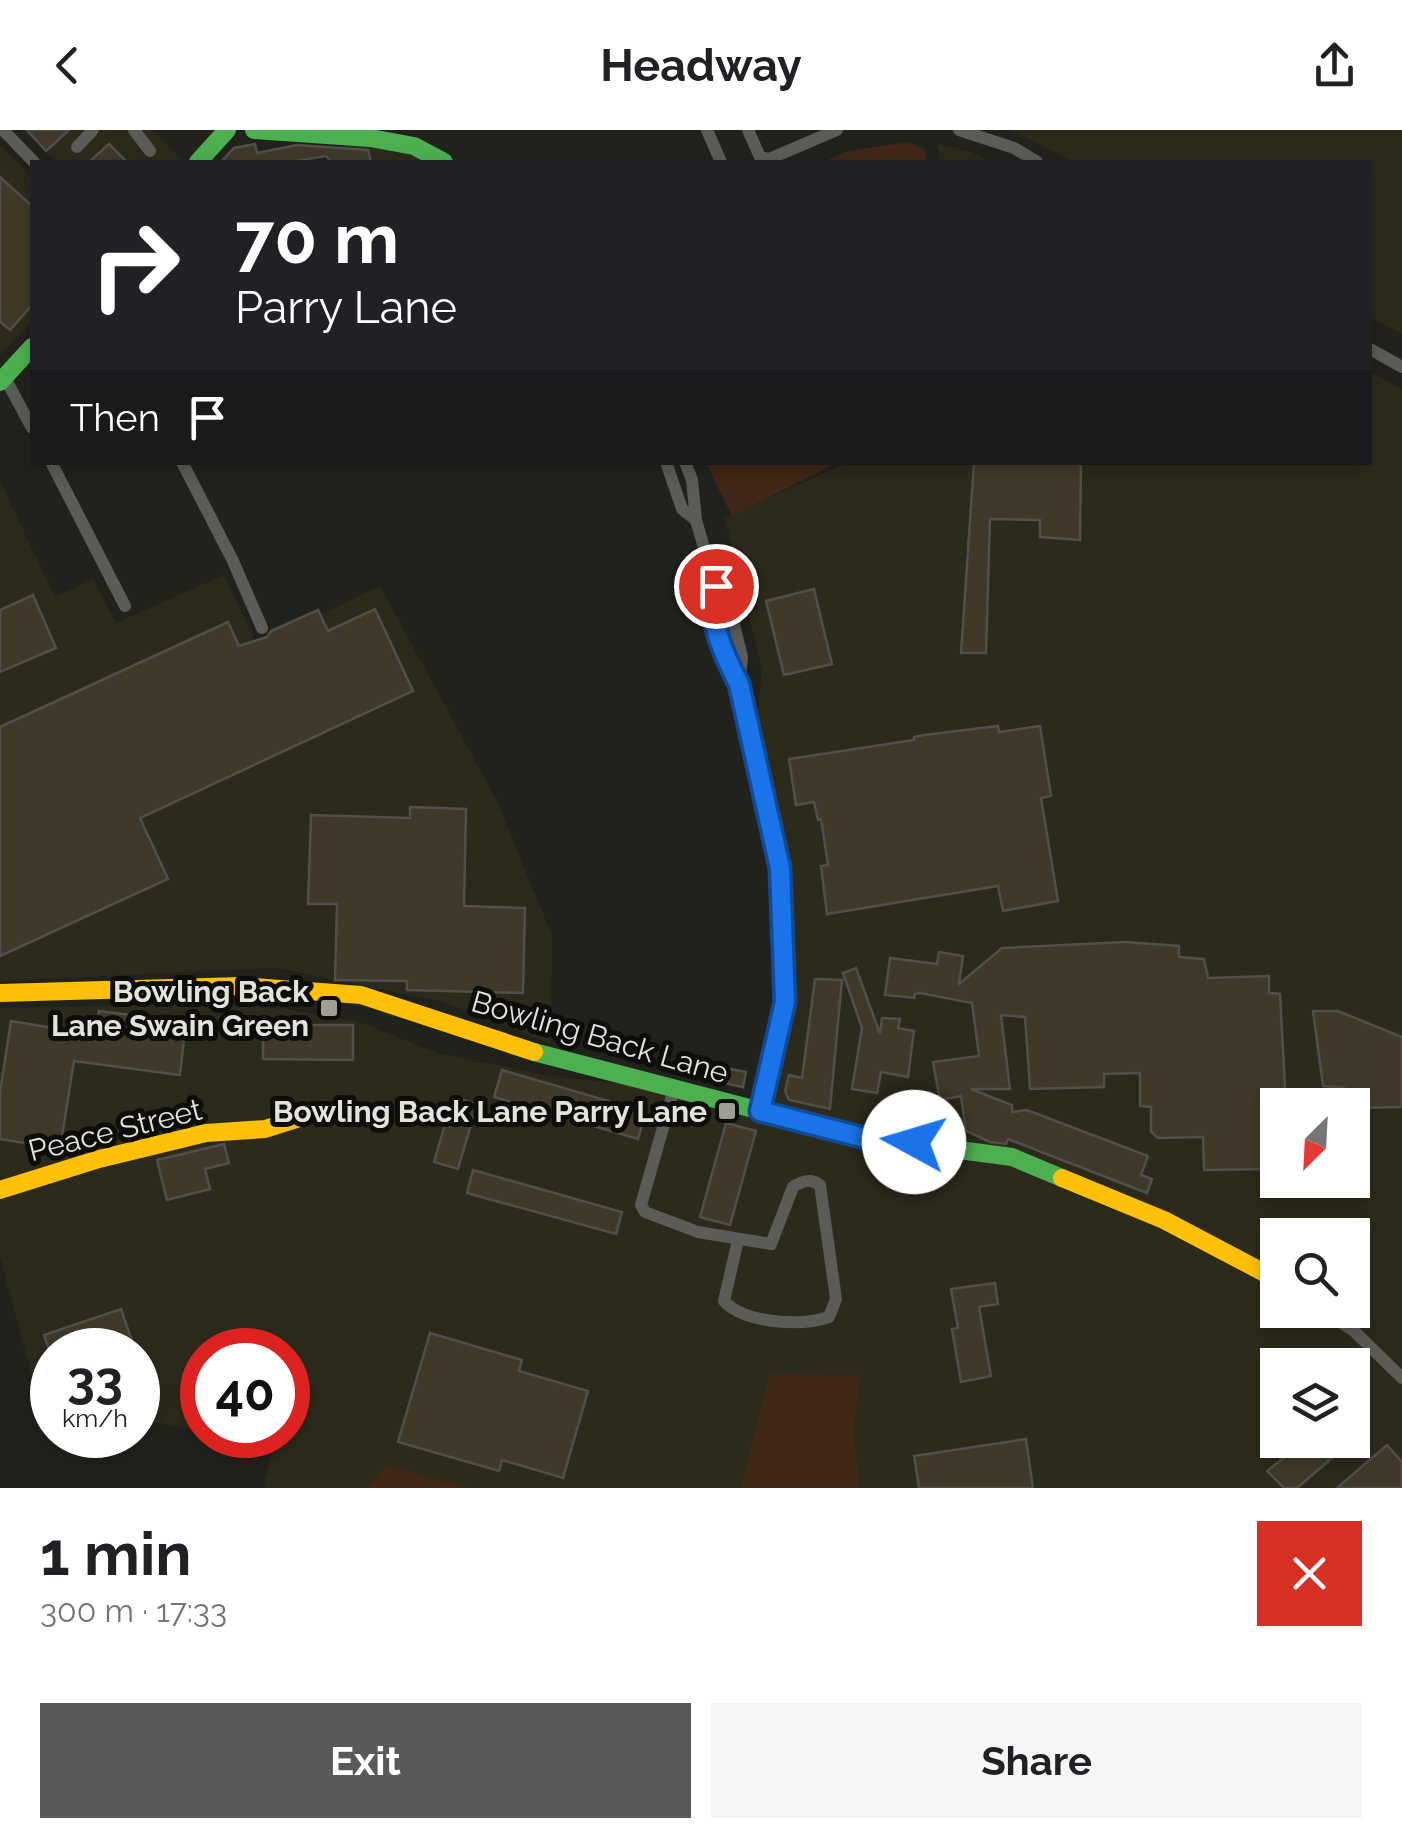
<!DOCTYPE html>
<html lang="en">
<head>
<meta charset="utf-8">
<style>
  body { margin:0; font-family:Raleway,sans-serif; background:#f6f6f6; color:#202124; height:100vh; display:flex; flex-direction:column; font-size:38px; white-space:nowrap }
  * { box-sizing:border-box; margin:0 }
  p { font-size:32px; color:#757577 }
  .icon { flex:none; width:55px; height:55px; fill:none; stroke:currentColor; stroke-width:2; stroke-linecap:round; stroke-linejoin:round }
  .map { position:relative; height:1358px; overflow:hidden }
  .sheet { display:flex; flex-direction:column; background:#fff; flex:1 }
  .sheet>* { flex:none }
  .guide { position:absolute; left:30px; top:30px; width:1342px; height:305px; border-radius:0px; box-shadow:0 5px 15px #0003; background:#202124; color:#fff; overflow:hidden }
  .needle { width:65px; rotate:204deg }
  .controls { position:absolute; left:1260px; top:958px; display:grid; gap:20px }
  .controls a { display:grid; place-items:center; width:110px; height:110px; border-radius:0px; background:#fff; box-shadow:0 5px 15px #0003; font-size:50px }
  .speed { position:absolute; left:30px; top:1198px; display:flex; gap:20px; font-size:50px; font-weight:700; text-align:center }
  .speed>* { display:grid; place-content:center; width:130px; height:130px; border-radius:50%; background:#fff; box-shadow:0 5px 15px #0003; line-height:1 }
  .speed small { font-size:25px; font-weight:400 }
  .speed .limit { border:15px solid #d22; background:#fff; color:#111 }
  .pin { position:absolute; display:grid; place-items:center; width:85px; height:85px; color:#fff; margin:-42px; border:5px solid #fff; border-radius:50%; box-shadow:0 2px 10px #0007 }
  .me { position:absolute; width:110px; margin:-55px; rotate:276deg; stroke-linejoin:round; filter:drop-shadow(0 0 8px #0008) }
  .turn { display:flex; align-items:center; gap:35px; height:210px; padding:0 40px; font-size:45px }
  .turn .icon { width:130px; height:130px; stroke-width:2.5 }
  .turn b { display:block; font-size:70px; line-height:85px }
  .then { display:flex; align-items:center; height:95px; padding:0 40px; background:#0003; gap:20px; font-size:38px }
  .round { display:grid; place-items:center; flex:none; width:105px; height:105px; border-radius:0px; background:#f6f6f6 }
  .head { display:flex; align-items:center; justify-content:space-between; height:170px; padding:0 40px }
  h1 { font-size:60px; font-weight:700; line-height:75px }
  .button { display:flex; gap:20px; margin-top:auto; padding:20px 40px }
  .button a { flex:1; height:115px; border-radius:0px; background:#595a58; color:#fff; font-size:40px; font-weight:700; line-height:115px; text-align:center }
  .button a+a { background:#f6f6f6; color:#202124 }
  header { display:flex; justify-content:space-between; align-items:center; height:130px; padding:0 40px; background:#fff; font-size:45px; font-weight:700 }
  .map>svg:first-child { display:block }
  .built { fill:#2c2a1b; fill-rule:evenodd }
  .green { fill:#402717 }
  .building { fill:#403929; stroke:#504f4b; stroke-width:2.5 }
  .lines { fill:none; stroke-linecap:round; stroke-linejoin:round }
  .street { stroke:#5b5b57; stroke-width:12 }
  .fast { stroke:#4caf50; stroke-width:18 }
  .slow { stroke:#ffc107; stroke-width:18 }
  .route-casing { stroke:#114b97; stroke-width:25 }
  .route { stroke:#1a73e8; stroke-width:18 }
  .poi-dot { fill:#9f9f98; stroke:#0d0d09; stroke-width:4 }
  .labels { text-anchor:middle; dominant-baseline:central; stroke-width:10; stroke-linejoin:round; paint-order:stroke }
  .poi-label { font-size:30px; font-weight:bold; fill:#e3e2db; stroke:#0d0d09; text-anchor:end }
  .street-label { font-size:30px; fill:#e3e2db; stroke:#0d0d09 }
</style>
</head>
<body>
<header><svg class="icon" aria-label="back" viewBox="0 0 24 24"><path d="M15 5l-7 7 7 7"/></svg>Headway<svg class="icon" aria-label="share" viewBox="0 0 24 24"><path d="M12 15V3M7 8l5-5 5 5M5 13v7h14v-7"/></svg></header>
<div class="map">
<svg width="1402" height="1358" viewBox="0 0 1402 1358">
  <rect width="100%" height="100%" fill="#22221d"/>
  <g class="built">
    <path d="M22,0h130l31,31 -126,1z"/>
    <path d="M1011,0h391v204l-32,-17v-155h-296z"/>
    <path d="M344,13l43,3 43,16h-86z"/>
    <path d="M938,14l33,8 20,10h-52z"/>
    <path d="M0,15l32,32v144l-32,34z"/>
    <path d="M1370,242l32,17v1099h-1138l9,-41 -58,-12h73v-85h-86v82l-64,-13v-69h-86v52l-14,-3 -38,-143v-248l213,-5 72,6 75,13 77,31 114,23 79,9 131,26 24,-109 -5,-135 -22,-158 4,-40 -37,-151 121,-55 524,-1zM1278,975h74v75h-74zM1278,1105h74v75h-74zM1278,1235h74v75h-74z"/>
    <path d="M0,351l55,116 38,-18 23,44 108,-48 33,70 123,-59 117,215 55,134 -1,109 -108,-42 -166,-34 -277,13z"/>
  </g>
  <g class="green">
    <path d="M908,12l17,8 2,12h-104l26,-11z"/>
    <path d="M706,333h131l-105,53z"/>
    <path d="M770,1244l90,1 -6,55 5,58h-118z"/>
    <path d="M386,1335l83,23h-103z"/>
  </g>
  <g class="building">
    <path d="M27,0h42l-23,21z"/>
    <path d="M109,14l18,18h-38z"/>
    <path d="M255,14l2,9 40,-8 71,5 3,12h-40l-5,-6 -36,6h-69l13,-14z"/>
    <path d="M0,47l32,29v99l-22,25 -10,-8z"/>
    <path d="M974,332h107l-1,78 -40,-3v-17l-50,-1 -4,134h-25z"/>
    <path d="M814,459l18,75 -48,11 -18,-74z"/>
    <path d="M33,465l23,53 -56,24v-62z"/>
    <path d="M375,479l38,82 -273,127 28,61 -168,77v-229l228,-105 11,24 28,-9 4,-6 47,-21 10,21z"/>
    <path d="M998,596l1,6 41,-6 11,70 -10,2 17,103 -55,10 -5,-25 -171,28 -6,-48 7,-1 -7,-46 -3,1 -4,-18 -18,3 -7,-46 125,-19v-3l10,-2z"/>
    <path d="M410,677l56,2 -2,97 61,2 -2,85 -116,-3v-9l-72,-1 2,-76h-29l3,-89 99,3z"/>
    <path d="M1126,812l53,4v11l25,2 4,19 61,-2v17l11,1 6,111h-8v64l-74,1 -1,-33 -45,1 -7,-6v-25l-11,-1v-33l-36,1v13l-74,2 -5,-72 -24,-2 9,74h-39l41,16v7l15,-2 121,46 -7,19 11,4 -5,14 -139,-54 -2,5 -16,-2 -24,-11 -5,-35 -21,4 -7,-38 46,-6 -7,-53 -52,-10 -5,1 -1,4 -29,-3 5,-37 47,6 2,-12 24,4 -4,28 43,-36z"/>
    <path d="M856,838l24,66 2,-16 18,1 -2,9 16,3 -6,46 -27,-5 -4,21 -25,-4 10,-61 -19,-55z"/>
    <path d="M815,849l27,1 -12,129 -41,-9 -4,-9 4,-16 13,3z"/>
    <path d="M99,881l87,11 -6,53 -106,-14 -14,88 -60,-10v-47l11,-71 85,14z"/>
    <path d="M1313,881h25l64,26v70l-50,1v-3h-8v-17l-21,-2z"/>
    <path d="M263,895h90v35l-90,-1z"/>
    <path d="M731,939l15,3 -3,15 -15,-3z"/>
    <path d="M502,940l144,42 -8,27 -144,-42z"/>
    <path d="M453,967l24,7 -19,65 -24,-7z"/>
    <path d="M726,993l30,8 -26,94 -30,-8z"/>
    <path d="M224,1014l5,19 -24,6 5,20 -43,11 -10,-40z"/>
    <path d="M473,1040l149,42 -6,22 -149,-41z"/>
    <path d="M995,1153l3,21 -19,3 12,69 -30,6 -9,-53 6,-1 -7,-39z"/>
    <path d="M121,1179l14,41h-86l-5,-15z"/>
    <path d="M430,1203l92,27 -3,11 69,20 -25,87 -61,-18 -3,11 -101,-29z"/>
    <path d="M1026,1309l7,49h-114l-5,-32z"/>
    <path d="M1307,1310h46l-56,48h-13l-17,-17z"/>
    <path d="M1387,1315l15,17v26h-65z"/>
  </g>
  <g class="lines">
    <g class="street">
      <path d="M3,0l31,32"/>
      <path d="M134,0l16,21"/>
      <path d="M707,0l14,32"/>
      <path d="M748,0l12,27 9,2"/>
      <path d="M959,0l55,18 23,14"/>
      <path d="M77,17l16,-17"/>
      <path d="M762,32l75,-32"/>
      <path d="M1370,219l32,18"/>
      <path d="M5,248l27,50"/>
      <path d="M51,332l74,144"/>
      <path d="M182,332l51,99 29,67"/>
      <path d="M666,332l16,47 14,11"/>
      <path d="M685,332l7,18 4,40 19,66 12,11 15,60 -3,27"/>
      <path d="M674,959l-33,116 4,7 53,20 73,12 22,-57c9,-6 18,-9 27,-2l16,114 -7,18c-28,10 -85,6 -105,-16l14,-61"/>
      <path d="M1322,1180l32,21 48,47"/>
    </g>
    <g class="fast">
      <path d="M254,0l116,8 44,8 30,16"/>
      <path d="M198,32l29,-32"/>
      <path d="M0,252l32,-35"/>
      <path d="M715,456v38l24,60 41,183 5,135 -24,109"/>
      <path d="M534,922l327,85 151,20 50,21"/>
    </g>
    <g class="slow">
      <path d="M0,863l241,-7 120,9 173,57"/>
      <path d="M1062,1048l102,42 114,60"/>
      <path d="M0,1060l99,-31 107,-26 59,-4 38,-12"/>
    </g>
  </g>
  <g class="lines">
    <g class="route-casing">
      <path id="route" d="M716,456c-10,32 9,71 23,98l41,184 5,134 -25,109 101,26 53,5"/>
    </g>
    <use href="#route" class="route"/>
  </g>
  <g class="poi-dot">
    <rect x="319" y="868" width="20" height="20" rx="5"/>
    <rect x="717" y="971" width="20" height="20" rx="5"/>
  </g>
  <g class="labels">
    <g class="poi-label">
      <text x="309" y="861">Bowling Back<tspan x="309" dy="34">Lane Swain Green</tspan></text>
      <text x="707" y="981">Bowling Back Lane Parry Lane</text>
    </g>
    <g class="street-label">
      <text transform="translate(600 907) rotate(16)">Bowling Back Lane</text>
      <text transform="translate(115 1000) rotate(-14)">Peace Street</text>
    </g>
  </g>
</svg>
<div class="controls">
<a><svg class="needle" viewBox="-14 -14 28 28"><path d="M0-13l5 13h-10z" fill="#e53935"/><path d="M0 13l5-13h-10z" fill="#757577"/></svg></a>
<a><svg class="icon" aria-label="search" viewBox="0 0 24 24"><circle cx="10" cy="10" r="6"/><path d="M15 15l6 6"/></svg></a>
<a><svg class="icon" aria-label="layers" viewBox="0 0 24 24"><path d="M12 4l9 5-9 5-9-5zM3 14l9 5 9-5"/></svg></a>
</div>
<div class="speed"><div>33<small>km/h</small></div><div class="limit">40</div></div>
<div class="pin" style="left:716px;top:456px;background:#d93025"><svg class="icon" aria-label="arrive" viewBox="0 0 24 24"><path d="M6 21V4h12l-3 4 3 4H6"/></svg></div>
<svg class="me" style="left:914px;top:1012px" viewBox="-20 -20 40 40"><circle r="19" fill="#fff"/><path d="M0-13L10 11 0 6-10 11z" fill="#1a73e8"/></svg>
<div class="guide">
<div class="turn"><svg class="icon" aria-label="right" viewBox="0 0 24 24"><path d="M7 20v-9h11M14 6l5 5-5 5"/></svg><div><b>70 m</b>Parry Lane</div></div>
<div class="then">Then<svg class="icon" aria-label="arrive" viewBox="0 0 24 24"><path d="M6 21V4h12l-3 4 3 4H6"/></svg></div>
</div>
</div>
<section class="sheet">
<div class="head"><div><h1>1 min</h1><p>300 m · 17:33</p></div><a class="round" style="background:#d93025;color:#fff"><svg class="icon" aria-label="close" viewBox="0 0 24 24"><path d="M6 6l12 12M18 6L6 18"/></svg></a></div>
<div class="button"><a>Exit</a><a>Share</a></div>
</section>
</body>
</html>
